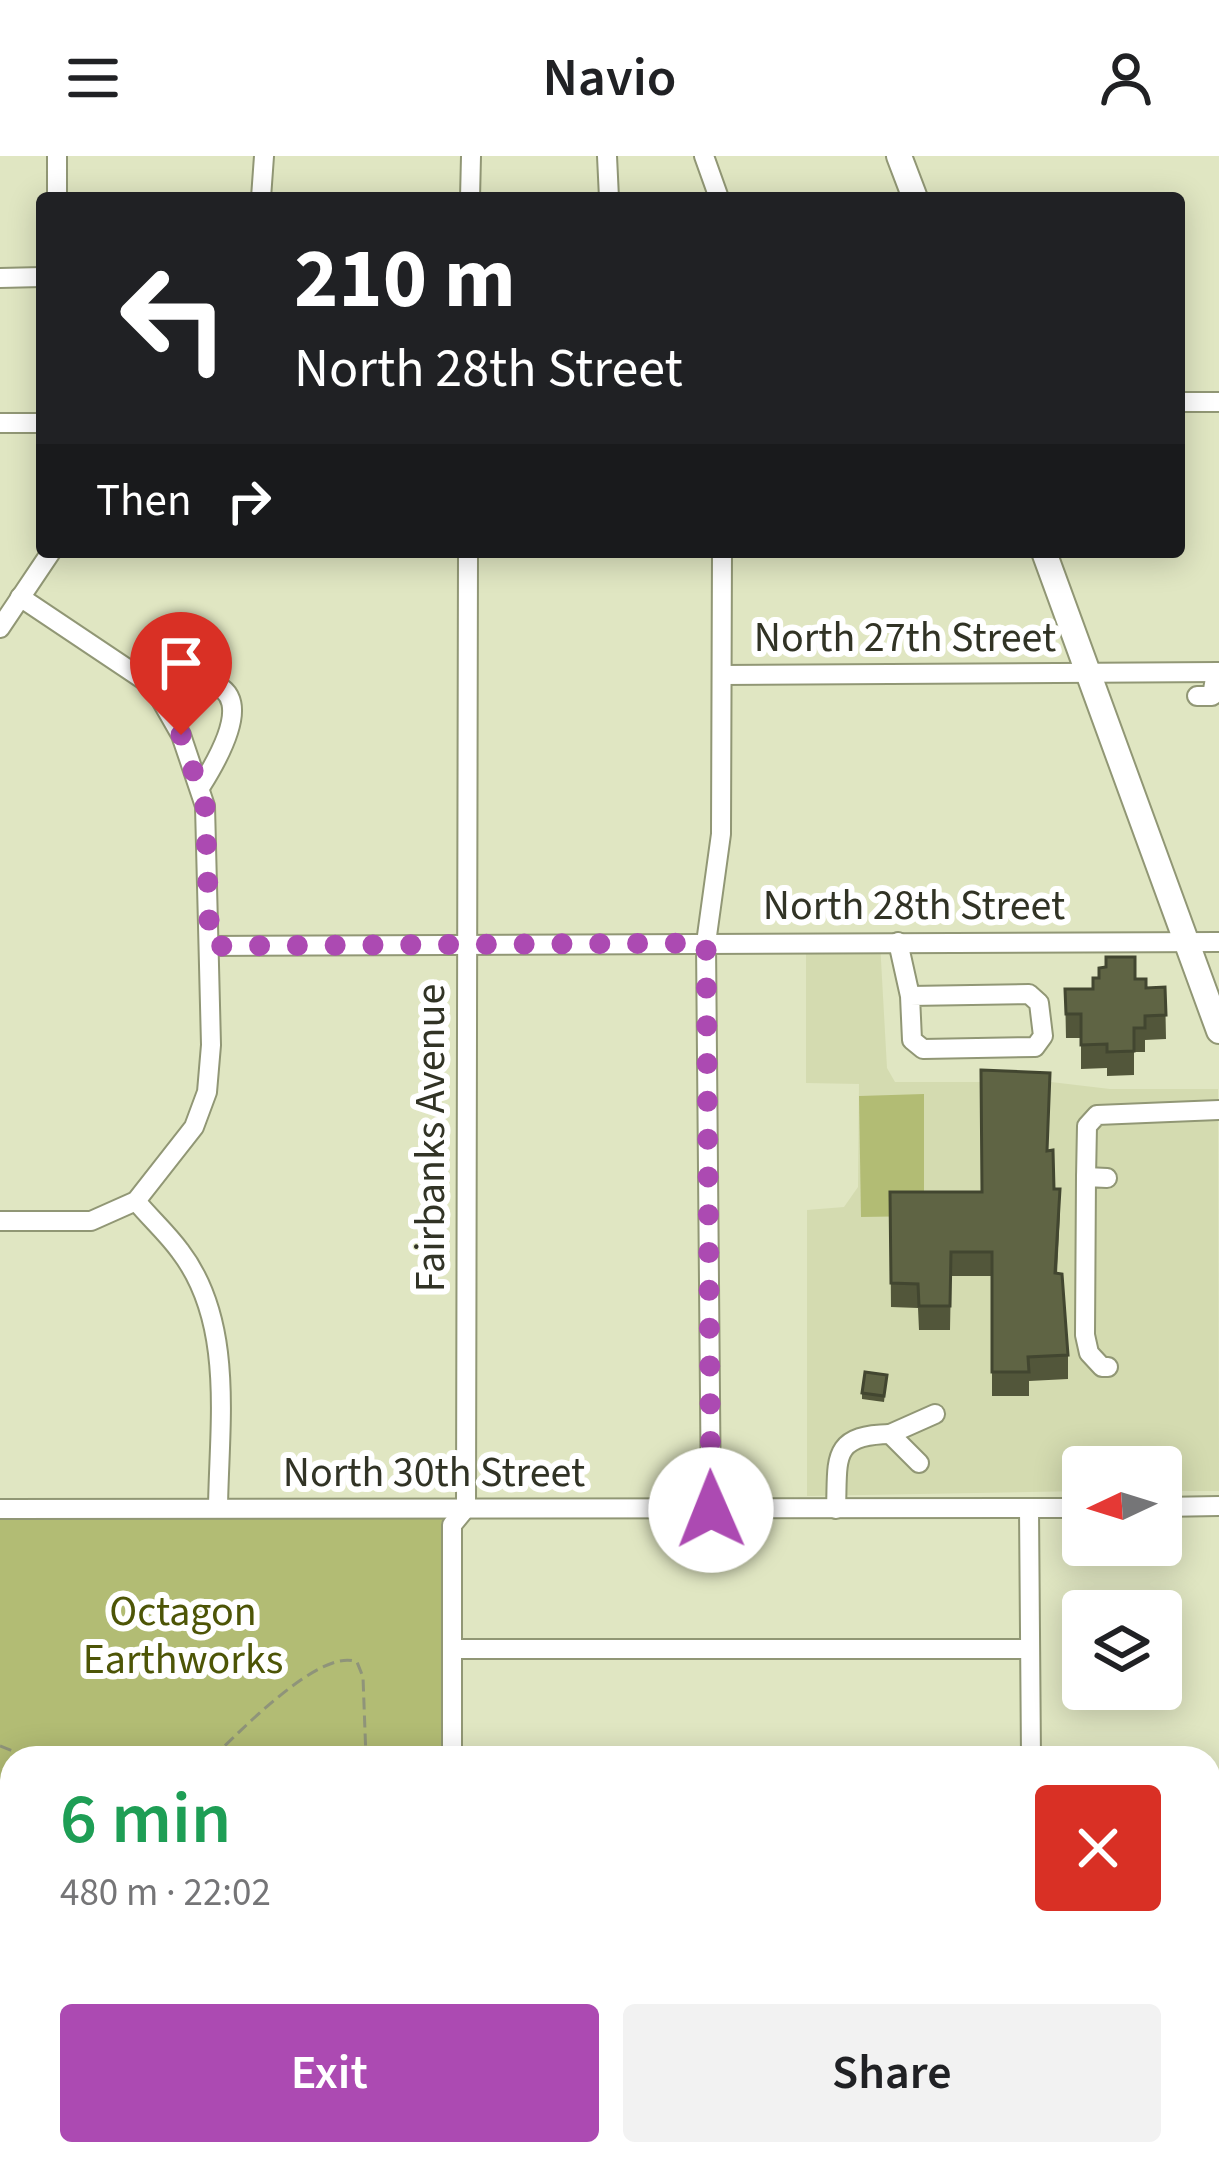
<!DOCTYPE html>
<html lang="en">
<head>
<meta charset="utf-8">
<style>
  body { margin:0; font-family:"Source Sans 3",sans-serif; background:#f2f2f2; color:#202124; height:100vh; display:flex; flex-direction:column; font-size:45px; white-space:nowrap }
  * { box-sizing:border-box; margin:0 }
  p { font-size:39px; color:#757577 }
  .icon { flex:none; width:66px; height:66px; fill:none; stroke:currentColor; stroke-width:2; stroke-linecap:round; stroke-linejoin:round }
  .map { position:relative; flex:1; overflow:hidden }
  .sheet { position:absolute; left:0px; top:1590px; width:1221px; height:420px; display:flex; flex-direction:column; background:#fff; border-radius:36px 36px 0 0; box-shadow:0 6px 30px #0003 }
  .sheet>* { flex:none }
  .banner { position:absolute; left:36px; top:36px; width:1149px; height:366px; border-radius:12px; box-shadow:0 6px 30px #0003; background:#202124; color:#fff; overflow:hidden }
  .needle { width:78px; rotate:266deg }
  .fabs { position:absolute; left:1062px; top:1290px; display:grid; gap:24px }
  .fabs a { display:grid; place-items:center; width:120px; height:120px; border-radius:12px; background:#fff; box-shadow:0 6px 30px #0003; font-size:60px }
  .pin { position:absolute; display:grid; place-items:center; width:102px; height:102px; color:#fff; margin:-123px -51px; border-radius:50% 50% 50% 0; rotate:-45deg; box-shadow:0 0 12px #0007 }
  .pin .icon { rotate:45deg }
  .me { position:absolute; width:132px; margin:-66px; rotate:359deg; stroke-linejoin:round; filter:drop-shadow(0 0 9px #0008) }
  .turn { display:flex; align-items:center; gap:42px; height:252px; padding:0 60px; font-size:54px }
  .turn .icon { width:156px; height:156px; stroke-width:2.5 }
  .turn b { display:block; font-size:84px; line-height:102px }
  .then { display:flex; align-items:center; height:114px; padding:0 60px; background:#0003; gap:24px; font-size:45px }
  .round { display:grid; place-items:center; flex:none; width:126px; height:126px; border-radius:12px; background:#f2f2f2 }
  .summary { display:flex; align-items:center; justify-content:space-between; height:204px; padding:0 60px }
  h1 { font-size:72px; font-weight:600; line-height:90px; color:#1e9e55 }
  .cta { display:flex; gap:24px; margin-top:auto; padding:24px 60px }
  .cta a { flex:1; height:138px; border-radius:12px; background:#ac4ab2; color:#fff; font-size:48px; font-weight:600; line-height:138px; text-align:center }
  .cta a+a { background:#f2f2f2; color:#202124 }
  header { display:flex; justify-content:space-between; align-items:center; height:156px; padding:0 60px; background:#fff; font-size:54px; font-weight:600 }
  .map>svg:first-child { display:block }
  .built { fill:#d4dbb0 }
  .green { fill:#b2bc74 }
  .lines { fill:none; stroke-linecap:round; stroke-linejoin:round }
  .minor-casing { stroke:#919775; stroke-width:22 }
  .major-casing { stroke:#919775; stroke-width:28 }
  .path { stroke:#8f947a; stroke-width:3; stroke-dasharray:12 6; stroke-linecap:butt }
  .minor { stroke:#fff; stroke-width:18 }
  .major { stroke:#fff; stroke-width:24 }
  .wall { fill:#52563a }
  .building { fill:#5f6444; stroke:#424630; stroke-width:3 }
  .route { stroke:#ac4ab2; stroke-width:21; stroke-dasharray:0 37.8 }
  .labels { text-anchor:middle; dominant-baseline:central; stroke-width:12; stroke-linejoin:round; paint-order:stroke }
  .street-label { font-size:42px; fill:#313325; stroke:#fff }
  .park-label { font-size:42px; fill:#4d5506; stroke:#fff }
</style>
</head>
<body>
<header><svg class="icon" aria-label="menu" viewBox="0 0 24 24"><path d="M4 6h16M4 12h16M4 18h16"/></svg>Navio<svg class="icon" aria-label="person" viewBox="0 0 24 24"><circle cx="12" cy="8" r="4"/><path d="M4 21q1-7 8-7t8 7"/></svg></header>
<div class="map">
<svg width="1219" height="2010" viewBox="0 0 1219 2010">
  <rect width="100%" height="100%" fill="#e0e6c2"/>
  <path class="built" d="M880,786l7,126 8,14h156l59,7h108l1,402h-58v-24h-78v24l-276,5v-286l37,-3 14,-20 1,-103 -53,-1v-140z"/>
  <g class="green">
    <path d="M924,938v122l-63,1 -2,-121z"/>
    <path d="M0,1357l443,5 1,240h-432v396h435v12h-447z"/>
  </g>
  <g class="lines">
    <g class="minor-casing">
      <g id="minor">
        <path d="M57,0v42"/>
        <path d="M607,0l2,42"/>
        <path d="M704,0l15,42"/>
        <path d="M261,42l3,-42"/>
        <path d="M470,42l1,-42"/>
        <path d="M0,122l42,-1"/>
        <path d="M1179,246h40"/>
        <path d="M0,267h42"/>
        <path d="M0,472l51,-76"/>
        <path d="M722,519l497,-3"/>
        <path d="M153,530c104,-22 89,35 48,100"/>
        <path d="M1197,540h15l4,-24"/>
        <path d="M898,786l12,54 2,44 11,9 112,-2 8,-11 -4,-33 -10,-9 -119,2"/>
        <path d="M210,790l1009,-4"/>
        <path d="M1086,1021l1,-51 10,-11 122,-5"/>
        <path d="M1107,1022l-21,-1 -1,158 4,18 13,14h6"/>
        <path d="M136,1045c14,17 31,32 44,50 55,72 39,173 38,257"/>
        <path d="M0,1065h91l45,-20 58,-74 13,-35 4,-47 -6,-239 -24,-71 -28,-49 -133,-89"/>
        <path d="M919,1307l-29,-29 45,-20"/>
        <path d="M1161,1351l58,-1"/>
        <path d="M466,1352l2,-956"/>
        <path d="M1029,1352l2,250"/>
        <path d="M0,1353l1083,-1"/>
        <path d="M836,1353c2,-50 -6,-74 54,-75"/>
        <path d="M711,1354l-5,-567 15,-109 1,-282"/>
        <path d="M452,1493h578"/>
        <path d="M452,1602v-233l14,-17"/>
        <path d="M1209,1633l10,1"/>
        <path d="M1209,1917h10"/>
        <path d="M451,1998v12"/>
        <path d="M716,2010v-12"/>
        <path d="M1031,2010v-12"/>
      </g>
    </g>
    <g class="major-casing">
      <g id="major">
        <path d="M899,0l16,42"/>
        <path d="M1044,396l175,479"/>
      </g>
    </g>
    <g class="path">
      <path d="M0,1590l31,12"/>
      <path d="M212,1602c27,-25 108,-111 145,-96l6,15 3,81"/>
    </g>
    <use href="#minor" class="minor"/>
    <use href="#major" class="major"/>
  </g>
  <g class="wall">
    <path d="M1135,823l11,9 19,-1 1,52 -21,1v12h-11v23l-27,1v-8l-26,1v-31h-15l-1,-49h28z"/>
    <path d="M1048,995l12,62 -3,61 11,81v24l-39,2v15h-37v-120h-41l-1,54h-31l-1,-22 -27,-1 -1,-115h92z"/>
    <path d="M887,1219l-3,27 -22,-3v-6z"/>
  </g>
  <g class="building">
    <path d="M1106,801h29v22h11v9l19,-1 1,28 -21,1v12h-11v23l-27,1v-8l-26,1v-31h-15l-1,-25h28v-11h6v-10l7,-1z"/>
    <path d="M981,914l69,3 -3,78 6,-1 1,39h6l-5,84 7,1 6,81 -40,2 1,15h-37v-120h-41l-1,54h-31l-1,-22 -27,-1 -1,-91h92z"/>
    <path d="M865,1216l22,3 -3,21 -22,-3z"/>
  </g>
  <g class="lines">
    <path class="route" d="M181,579l24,71 5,140 496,-3 5,567"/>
  </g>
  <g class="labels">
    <g class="street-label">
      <text x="905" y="482">North 27th Street</text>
      <text x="914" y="750">North 28th Street</text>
      <text transform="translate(431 982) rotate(-90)">Fairbanks Avenue</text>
      <text x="434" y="1317">North 30th Street</text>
    </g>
    <g class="park-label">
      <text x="183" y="1456">Octagon<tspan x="183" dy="48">Earthworks</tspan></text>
    </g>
  </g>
</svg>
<div class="fabs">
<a><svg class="needle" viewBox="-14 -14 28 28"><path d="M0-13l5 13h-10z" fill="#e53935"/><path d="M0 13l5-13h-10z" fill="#757577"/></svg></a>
<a><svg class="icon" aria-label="layers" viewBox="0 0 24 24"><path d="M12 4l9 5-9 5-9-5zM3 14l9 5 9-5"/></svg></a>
</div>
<div class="pin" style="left:181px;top:579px;background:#d93025"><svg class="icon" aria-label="arrive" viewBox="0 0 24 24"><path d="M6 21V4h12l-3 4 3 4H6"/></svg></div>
<svg class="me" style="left:711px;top:1354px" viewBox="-20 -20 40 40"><circle r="19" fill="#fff"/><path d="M0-13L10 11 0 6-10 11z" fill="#ac4ab2"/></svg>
<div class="banner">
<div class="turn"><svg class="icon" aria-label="left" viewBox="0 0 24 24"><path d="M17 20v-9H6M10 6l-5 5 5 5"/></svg><div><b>210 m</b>North 28th Street</div></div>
<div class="then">Then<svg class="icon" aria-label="right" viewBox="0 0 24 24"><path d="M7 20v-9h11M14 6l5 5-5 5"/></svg></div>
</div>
<section class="sheet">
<div class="summary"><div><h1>6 min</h1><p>480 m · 22:02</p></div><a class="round" style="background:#d93025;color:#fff"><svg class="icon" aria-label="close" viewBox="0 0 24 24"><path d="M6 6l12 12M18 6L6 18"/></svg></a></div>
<div class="cta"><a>Exit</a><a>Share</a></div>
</section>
</div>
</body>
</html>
